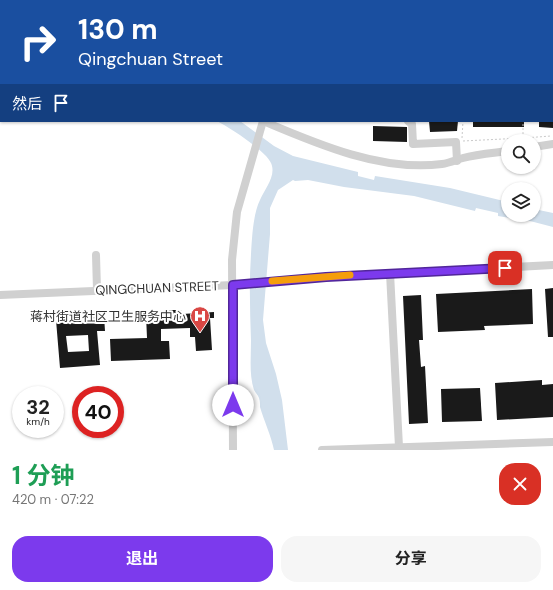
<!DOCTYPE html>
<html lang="zh">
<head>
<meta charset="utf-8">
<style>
  body { margin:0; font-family:"DM Sans","Noto Sans SC",sans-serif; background:#f6f6f6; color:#222; height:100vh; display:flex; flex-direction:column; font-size:15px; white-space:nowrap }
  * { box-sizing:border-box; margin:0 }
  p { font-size:13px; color:#767676 }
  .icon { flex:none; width:22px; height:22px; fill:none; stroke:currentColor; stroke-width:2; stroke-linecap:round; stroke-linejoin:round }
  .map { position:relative; height:450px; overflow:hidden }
  .side { display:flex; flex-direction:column; background:#fff; flex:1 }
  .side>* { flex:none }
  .banner { position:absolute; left:0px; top:0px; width:553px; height:122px; box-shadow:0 1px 3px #0004; background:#1a4fa0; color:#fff; overflow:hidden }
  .controls { position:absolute; left:501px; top:134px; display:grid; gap:8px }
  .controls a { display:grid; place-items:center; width:40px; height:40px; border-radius:50%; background:#fff; box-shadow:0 1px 3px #0004; font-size:20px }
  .speed { position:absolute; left:12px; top:386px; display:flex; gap:8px; font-size:20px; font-weight:700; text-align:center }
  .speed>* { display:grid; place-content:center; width:52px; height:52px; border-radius:50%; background:#fff; box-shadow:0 1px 3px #0004; line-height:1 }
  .speed small { font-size:10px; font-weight:400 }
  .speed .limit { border:6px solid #d22; background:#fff; color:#111 }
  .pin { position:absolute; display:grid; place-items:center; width:34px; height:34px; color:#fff; margin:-17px; border-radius:8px; box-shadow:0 2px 6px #0006 }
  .me { position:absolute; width:44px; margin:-22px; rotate:0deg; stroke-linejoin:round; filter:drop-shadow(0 0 3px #0008) }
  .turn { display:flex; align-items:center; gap:14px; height:84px; padding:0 12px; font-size:18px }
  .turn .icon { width:52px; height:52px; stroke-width:2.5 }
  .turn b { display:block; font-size:28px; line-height:34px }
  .then { display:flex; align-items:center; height:38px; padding:0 12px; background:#0003; gap:8px; font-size:15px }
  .round { display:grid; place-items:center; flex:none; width:42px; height:42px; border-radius:16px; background:#f6f6f6 }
  .head { display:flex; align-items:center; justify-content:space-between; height:68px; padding:0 12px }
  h1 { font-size:24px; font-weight:700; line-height:30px; color:#1e9e55 }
  .cta { display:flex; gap:8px; margin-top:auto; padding:8px 12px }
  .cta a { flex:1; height:46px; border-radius:16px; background:#7c3aed; color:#fff; font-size:16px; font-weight:700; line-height:46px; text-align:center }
  .cta a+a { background:#f6f6f6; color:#222 }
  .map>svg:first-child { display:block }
  .green { fill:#e4ebdf }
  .water { fill:#d1dfec }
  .building { fill:#1a1a1a; fill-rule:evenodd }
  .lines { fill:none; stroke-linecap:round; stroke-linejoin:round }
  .path { stroke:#cacaca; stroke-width:1; stroke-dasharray:2 2; stroke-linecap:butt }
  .minor { stroke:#d0d0d0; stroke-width:8 }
  .route-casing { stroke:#51269a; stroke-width:10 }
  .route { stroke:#7c3aed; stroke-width:7 }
  .slow { stroke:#f59e0b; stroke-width:7 }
  .labels { text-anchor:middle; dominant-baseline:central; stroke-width:4; stroke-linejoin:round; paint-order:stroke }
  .street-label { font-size:13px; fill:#333; stroke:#fff }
  .poi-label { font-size:13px; fill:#333; stroke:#fff; text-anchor:end }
</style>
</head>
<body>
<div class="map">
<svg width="553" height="450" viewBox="0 0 553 450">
  <rect width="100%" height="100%" fill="#fff"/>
  <path class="green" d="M0,0h105l-104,1v26z"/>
  <path class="water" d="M217,121h23l34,25 19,10 65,16v4l16,4 1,-4 75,12 58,14v13h26v-6l19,4v14l-23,-6 -32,-5v-3l-22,-5 -1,3 -61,-15 -70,-9 -36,-7 -13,1 -2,-1 -15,10 -8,18v26l-7,86 3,23 10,31 6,26 6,50h-14c-3,-15 -10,-29 -14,-43 0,-3 0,-6 -1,-9 -1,-3 -4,-6 -5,-8 -5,-15 -3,-33 -3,-49 -1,-29 -2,-58 0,-87 1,-16 2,-40 9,-54 4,-10 15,-22 12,-34 -2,-13 -42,-38 -55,-45z"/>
  <g class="building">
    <path d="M429,121h29l-1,10 -27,1z"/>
    <rect x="473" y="121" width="51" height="6"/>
    <path d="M539,121h14v7l-14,-1z"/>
    <path d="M373,126l34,1v15l-34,-1z"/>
    <path d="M553,288v49h-5l-3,-48z"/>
    <path d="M532,289l1,35 -49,2 1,4 -47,2 -2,-38z"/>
    <path d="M421,295l2,45h-4l2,27 4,-1 3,57 -19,1 -6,-128z"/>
    <path d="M166,310h15l1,4 32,-2v6h-4l2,32 -16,1 -1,-14h-5v-9l-29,1v12h8l1,18 -59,2 -1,-22 37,-1 -1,-23 21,-1z"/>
    <path d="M104,316l1,15h-8l3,34 -40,3 -4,-48zM88,335l1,16 -21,1 -2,-16z"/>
    <path d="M542,380v5l11,-1v33l-56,3 -2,-37z"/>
    <path d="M480,388l2,33 -40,1 -1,-33z"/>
  </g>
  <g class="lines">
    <g class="path">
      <path d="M552,82h1"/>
      <path d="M462,138l1,-17"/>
      <path d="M524,138l27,-2"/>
      <path d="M463,141l60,-3v-17"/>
    </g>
    <g class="minor">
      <path d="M271,0v1"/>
      <path d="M371,0v1"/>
      <path d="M523,0v1"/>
      <path d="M552,56h1"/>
      <path d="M263,121c54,23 119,51 179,43 7,-1 14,-4 21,-6 14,-4 30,-5 45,-7"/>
      <path d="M408,121l4,3 1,20 43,-2 1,19"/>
      <path d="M534,147l19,-3"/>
      <path d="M96,255l1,35"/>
      <path d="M390,273l9,174"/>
      <path d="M0,295l233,-10 93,-8 227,-12"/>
      <path d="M233,450l-1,-190 5,-48 26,-91"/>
      <path d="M322,450l231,-8"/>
    </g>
  </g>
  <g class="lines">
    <g class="route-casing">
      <path id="route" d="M233,405v-120l93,-8 179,-9"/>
    </g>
    <use href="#route" class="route"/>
    <path class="slow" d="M272,281l78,-6"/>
  </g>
  <defs>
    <g id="hospital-pin" transform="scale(1)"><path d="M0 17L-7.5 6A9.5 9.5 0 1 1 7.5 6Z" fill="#d94845" stroke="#fff"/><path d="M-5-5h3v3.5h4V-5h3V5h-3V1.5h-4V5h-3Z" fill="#fff"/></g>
  </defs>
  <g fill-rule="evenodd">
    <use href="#hospital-pin" x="200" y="316"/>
  </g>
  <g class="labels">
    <g class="street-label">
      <text transform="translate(157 288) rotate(-2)">QINGCHUAN STREET</text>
    </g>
    <g class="poi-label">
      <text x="186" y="316">蒋村街道社区卫生服务中心</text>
    </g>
  </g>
</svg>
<div class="controls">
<a><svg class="icon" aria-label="search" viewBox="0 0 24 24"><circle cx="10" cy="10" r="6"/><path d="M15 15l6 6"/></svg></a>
<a><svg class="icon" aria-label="layers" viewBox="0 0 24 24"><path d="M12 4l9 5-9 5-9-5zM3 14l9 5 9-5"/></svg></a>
</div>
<div class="speed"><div>32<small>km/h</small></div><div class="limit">40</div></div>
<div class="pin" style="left:505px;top:268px;background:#d93025"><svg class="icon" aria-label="arrive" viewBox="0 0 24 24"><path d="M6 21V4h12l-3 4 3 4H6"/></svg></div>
<svg class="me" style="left:233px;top:405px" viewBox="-20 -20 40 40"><circle r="19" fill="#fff"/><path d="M0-13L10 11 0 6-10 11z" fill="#7c3aed"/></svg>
<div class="banner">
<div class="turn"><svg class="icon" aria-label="right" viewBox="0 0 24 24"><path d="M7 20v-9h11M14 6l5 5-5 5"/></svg><div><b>130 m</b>Qingchuan Street</div></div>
<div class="then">然后<svg class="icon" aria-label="arrive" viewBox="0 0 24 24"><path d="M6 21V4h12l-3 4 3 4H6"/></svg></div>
</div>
</div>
<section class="side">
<div class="head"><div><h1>1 分钟</h1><p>420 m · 07:22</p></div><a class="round" style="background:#d93025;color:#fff"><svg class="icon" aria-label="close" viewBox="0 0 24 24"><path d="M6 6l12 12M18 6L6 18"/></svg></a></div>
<div class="cta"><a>退出</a><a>分享</a></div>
</section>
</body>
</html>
